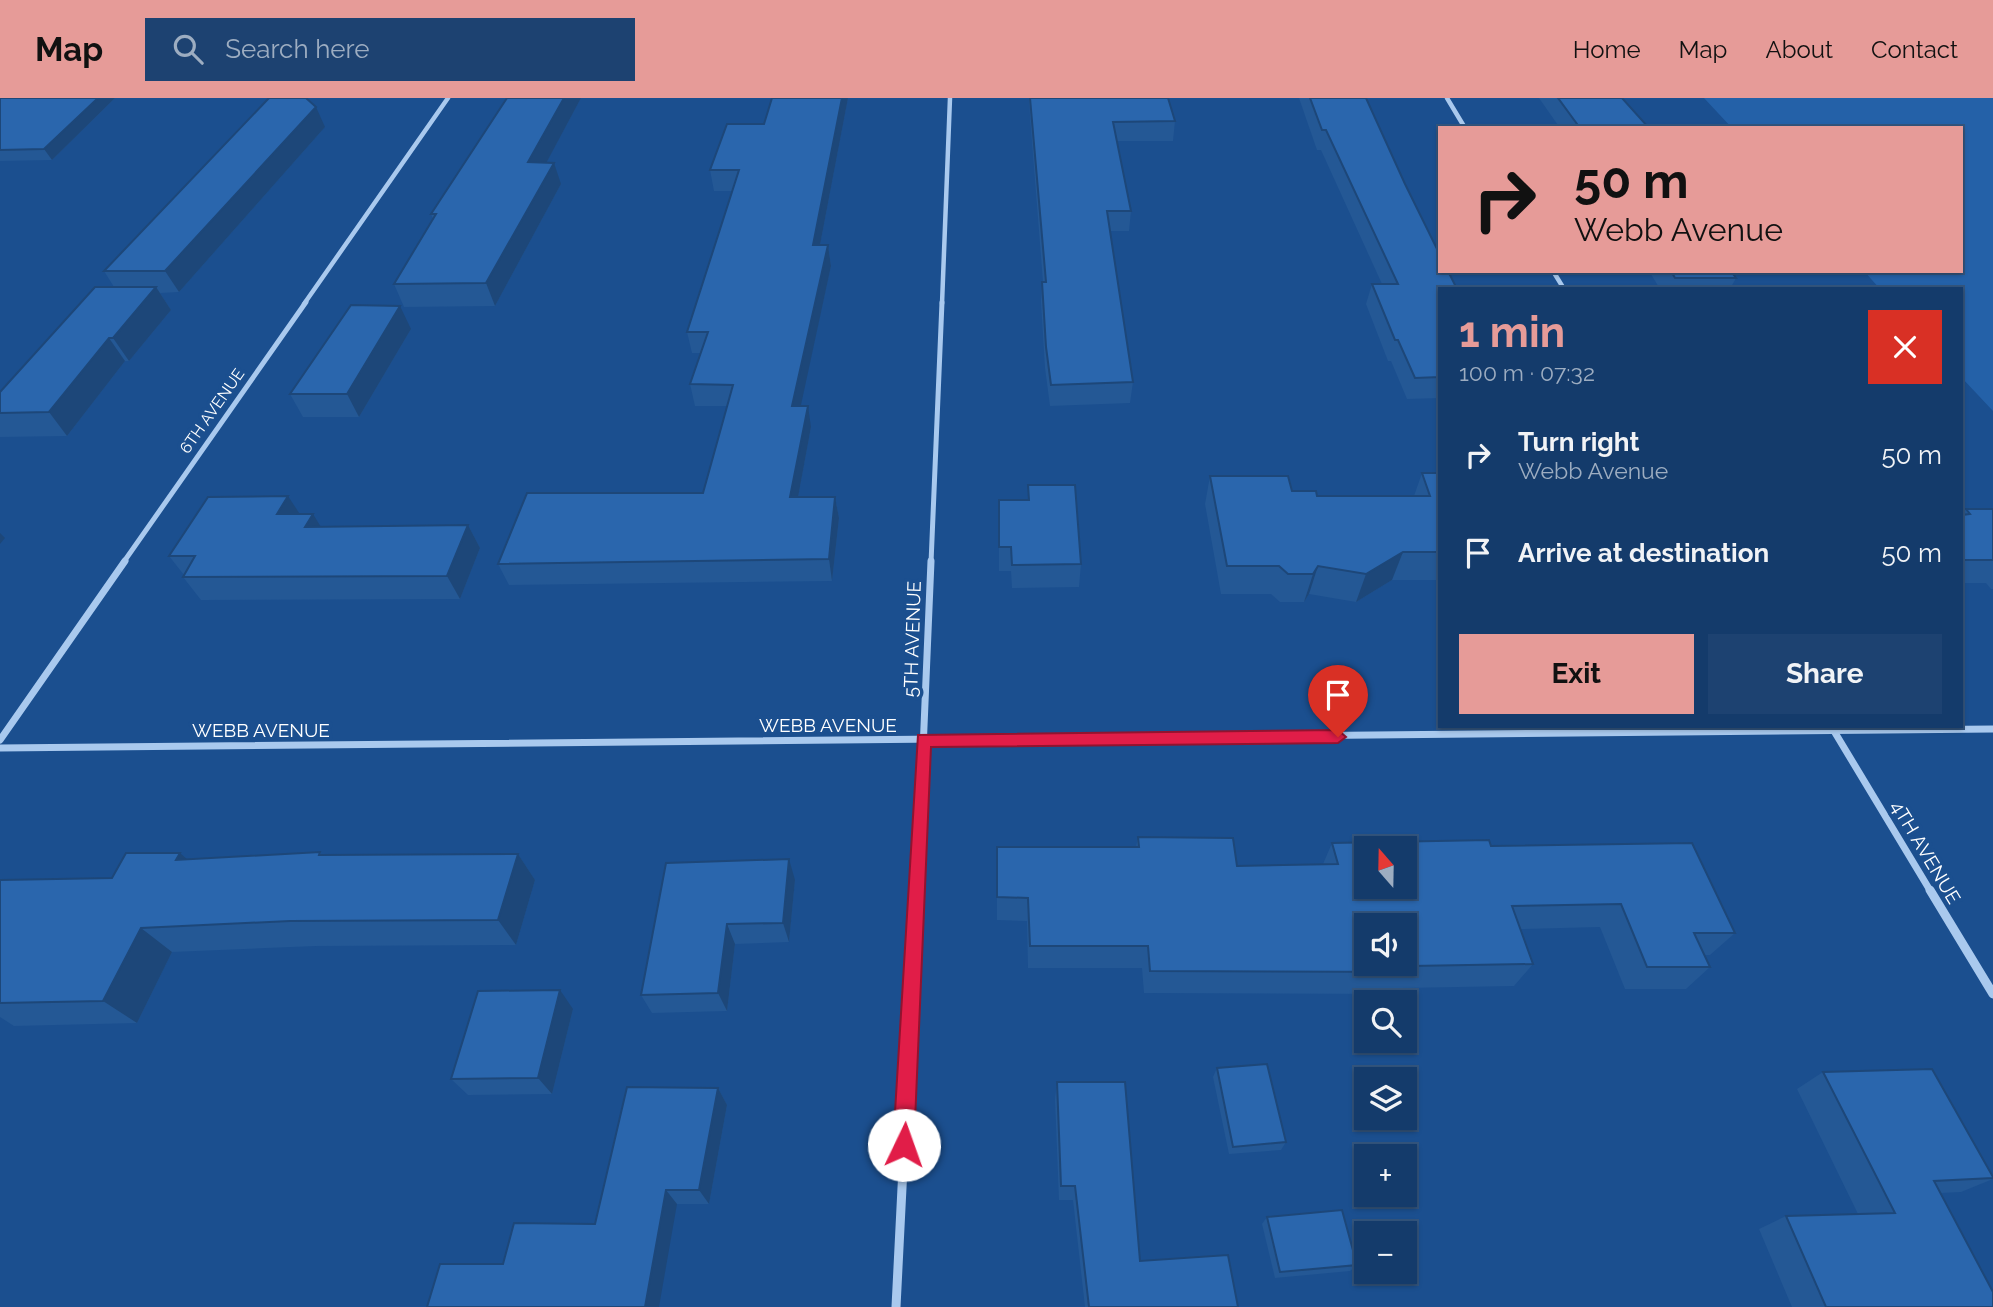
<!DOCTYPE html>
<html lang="en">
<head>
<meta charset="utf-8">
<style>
  body { margin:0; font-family:Raleway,sans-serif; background:#1d4271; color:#f1f3f6; height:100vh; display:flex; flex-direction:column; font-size:26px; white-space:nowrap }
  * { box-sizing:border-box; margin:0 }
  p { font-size:23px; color:#9dadc1 }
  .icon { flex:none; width:38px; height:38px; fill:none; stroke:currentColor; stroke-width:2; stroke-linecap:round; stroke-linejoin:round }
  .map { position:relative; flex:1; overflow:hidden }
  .panel { position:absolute; left:1438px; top:189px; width:525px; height:441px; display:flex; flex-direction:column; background:#143b6b; border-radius:0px; box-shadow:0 2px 5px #0004,0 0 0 2px #33557e }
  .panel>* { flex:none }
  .hud { position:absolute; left:1438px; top:28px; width:525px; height:147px; border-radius:0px; box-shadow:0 2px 5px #0004,0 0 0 2px #33557e; background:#e69b98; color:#111; overflow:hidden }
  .needle { width:46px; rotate:340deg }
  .tools { position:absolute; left:1354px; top:738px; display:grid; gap:14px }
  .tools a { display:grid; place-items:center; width:63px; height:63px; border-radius:0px; background:#143b6b; box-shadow:0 2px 5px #0004,0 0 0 2px #33557e; font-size:35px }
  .pin { position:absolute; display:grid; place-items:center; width:60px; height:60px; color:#fff; margin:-72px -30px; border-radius:50% 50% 50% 0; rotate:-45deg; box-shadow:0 0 7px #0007 }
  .pin .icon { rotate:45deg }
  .me { position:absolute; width:77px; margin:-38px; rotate:3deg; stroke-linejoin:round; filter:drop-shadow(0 0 5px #0008) }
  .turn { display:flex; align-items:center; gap:24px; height:147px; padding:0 21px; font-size:32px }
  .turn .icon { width:91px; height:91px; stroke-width:2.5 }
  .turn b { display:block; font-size:49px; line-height:60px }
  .round { display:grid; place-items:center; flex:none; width:74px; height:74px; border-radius:0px; background:#1d4271 }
  .headline { display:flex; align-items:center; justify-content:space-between; height:119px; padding:0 21px }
  h1 { font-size:42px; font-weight:700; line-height:52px; color:#e69b98 }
  .action { display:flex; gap:14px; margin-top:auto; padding:14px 21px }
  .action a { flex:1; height:80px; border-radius:0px; background:#e69b98; color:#111; font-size:28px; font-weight:700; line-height:80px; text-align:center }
  .action a+a { background:#1d4271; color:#f1f3f6 }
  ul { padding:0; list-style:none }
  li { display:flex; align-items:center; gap:21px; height:98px; padding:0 21px }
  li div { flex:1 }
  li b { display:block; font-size:26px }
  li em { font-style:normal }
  header { display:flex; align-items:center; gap:42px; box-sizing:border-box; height:98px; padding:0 35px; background:#e69b98; color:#111 }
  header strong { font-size:33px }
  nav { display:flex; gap:38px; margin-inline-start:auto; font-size:24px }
  .search { width:490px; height:63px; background:#1d4271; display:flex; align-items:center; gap:18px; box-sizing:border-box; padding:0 24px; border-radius:0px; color:#9dadc1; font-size:26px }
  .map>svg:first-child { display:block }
  .green { fill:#2461a8 }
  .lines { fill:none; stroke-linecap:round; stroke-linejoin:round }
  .minor-far3 { stroke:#a9c9ee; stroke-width:4.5 }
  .minor-far2 { stroke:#a9c9ee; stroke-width:5 }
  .minor-far1 { stroke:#a9c9ee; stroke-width:7 }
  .minor { stroke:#a9c9ee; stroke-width:9 }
  .wall { fill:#245895 }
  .shaded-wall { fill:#1d4779 }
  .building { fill:#2a66ad; stroke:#1d4779; stroke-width:2; fill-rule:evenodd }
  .route { fill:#e11d48; stroke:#92132f; stroke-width:2 }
  .labels { text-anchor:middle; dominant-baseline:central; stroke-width:7; stroke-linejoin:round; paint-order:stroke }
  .far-street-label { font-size:16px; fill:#fff; stroke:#1b4f8f }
  .street-label { font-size:19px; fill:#fff; stroke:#1b4f8f }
</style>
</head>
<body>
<header>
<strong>Map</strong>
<div class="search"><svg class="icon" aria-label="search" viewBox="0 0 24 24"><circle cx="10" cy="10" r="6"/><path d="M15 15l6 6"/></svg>Search here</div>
<nav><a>Home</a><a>Map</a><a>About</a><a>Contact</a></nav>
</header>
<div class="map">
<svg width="1993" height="1209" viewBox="0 0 1993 1209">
  <rect width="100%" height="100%" fill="#1b4f8f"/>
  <path class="green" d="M1704,0h289v313l-31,-33v-89h-82l-16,-18h98v-143h-230z"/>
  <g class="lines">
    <g class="minor-far3">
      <path d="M1447,0l18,30"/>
      <path d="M1553,173l11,18"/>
      <path d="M304,206l144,-206"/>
      <path d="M942,206l8,-206"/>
    </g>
    <g class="minor-far2">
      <path d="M123,465l183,-261"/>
      <path d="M931,465l11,-261"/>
    </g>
    <g class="minor-far1">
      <path d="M1831,628l100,166"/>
      <path d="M0,642l125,-179"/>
      <path d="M0,650l1993,-19"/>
      <path d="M917,794l14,-331"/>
    </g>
    <g class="minor">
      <path d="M1930,792l63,104"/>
      <path d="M896,1209l21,-417"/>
    </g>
  </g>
  <g class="wall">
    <path d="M0,0h115l-63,62 -52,1z"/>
    <path d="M507,0h74l-35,65 15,21 -66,122 -91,1 -10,-23 39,-65 -2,-5z"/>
    <path d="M772,0h76l-28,147h8l3,21 -31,140 11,21 -13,70h37l4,21 -7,63 -323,4 -11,-21 205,-71 24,-87h-32l-5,-22 10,-31h-8l-5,-21 45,-141h-18l-4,-21 54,-46z"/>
    <path d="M1029,0h139l7,23 -2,20h-56l14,70 -2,20h-19l23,151 -3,21 -80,3 -5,-38 -4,-66 1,-20h1l-13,-166z"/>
    <path d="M1299,0h67l74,191v109l-33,1 -16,-38h-3l-22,-57 6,-20h10l-61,-134h-4z"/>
    <path d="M1539,0h83l27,30h-89z"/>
    <path d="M325,29l-146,165 -19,1 11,17 -42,51h-4l-58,75 -67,1v-45l114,-105 -10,-16z"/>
    <path d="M1649,173h82l5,7 -6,11h-70z"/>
    <path d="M411,231l-52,88h-56l-13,-23z"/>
    <path d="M1422,375h18v107h-48l-36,22 -47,-8 -5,8h-24l-9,-8h-50l-16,-90 5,-28 107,20h97z"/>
    <path d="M1028,387l53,79 -2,23 -67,1 -1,-17h-12v-71h29z"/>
    <path d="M1966,411h27v80h-2l-5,-6h-24v-70z"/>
    <path d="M299,416l22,13 147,-2 12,23 -20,51 -259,1 -18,-23 1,-2 -15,-19z"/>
    <path d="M1138,739l99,29 86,-2 9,-21 159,3 244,87 -25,22h-5l5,12 -24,22h-61l-25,-62 -80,2 13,35 -19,22 -111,2 -4,6 -255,-1 -2,-25h-114l-1,-47 -30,-1v-73h139z"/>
    <path d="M320,754l2,3 196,-1 17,26 -19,65 -200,1 -144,6 -35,71 -123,3 -14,-9v-137l112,-2 75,-19z"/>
    <path d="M666,765l129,17 -6,62 -54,2 -8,67 -75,2 -11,-18z"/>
    <path d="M573,911l-21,85 -84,1 -17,-16z"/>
    <path d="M1217,970l69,74 -5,8 -52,4 -16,-77z"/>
    <path d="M1823,974l170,107 -32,13 -20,1 52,114h-201l-33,-78 27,-13 72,-2 -61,-125z"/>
    <path d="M1057,984l83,179 98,46h-153l-12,-107h-14l-4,-101z"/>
    <path d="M718,990l9,17 -18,99h-32l-174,60 92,-40z"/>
    <path d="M1267,1119l90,48 -7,6 -75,7 -13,-54z"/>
  </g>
  <g class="shaded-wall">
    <path d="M98,0h17l-63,62 -8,-11z"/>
    <path d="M564,0h17l-46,86 -7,-22z"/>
    <path d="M842,0h6l-32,168 -3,-21z"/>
    <path d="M316,9l9,20 -146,165 -14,-21z"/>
    <path d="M554,65l7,21 -66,122 -9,-23z"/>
    <path d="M828,147l3,21 -35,162 -4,-22z"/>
    <path d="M156,189l15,23 -42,51 -16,-23z"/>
    <path d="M400,208l11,23 -52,88 -12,-23z"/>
    <path d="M109,240l16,23 -58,75 -18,-24z"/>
    <path d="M808,308l3,21 -17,92 -4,-22z"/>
    <path d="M288,398l15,23 -26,-5z"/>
    <path d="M835,399l4,21 -7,63 -3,-22z"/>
    <path d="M313,416l14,23 -22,-10z"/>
    <path d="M468,427l12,23 -20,51 -13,-23z"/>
    <path d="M0,435l5,5 -5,6z"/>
    <path d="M1403,454l-11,28 -36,22 10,-28z"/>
    <path d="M1318,468l-9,28 -5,8 9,-28z"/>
    <path d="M180,755l28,25 -32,-18z"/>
    <path d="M518,756l17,26 -19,65 -18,-25z"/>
    <path d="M789,761l6,21 -6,62 -6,-19z"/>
    <path d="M727,826l8,20 -8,67 -9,-18z"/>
    <path d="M141,830l31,24 -35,71 -34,-22z"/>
    <path d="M560,892l13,19 -21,85 -14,-16z"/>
    <path d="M718,990l9,17 -18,99 -10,-14z"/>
    <path d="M666,1092l11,14 -18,103h-14z"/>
  </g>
  <g class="building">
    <path d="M0,0h98l-54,51 -44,1z"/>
    <path d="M269,0h37l10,9 -151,164h-61z"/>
    <path d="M507,0h57l-36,64 26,1 -68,120 -92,1 42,-70h-5z"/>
    <path d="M772,0h70l-29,147h15l-36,161h16l-18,91h45l-6,62 -331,5 29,-71h176l30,-108 -43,-1 18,-52h-21l52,-162h-29l17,-46h37z"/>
    <path d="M1030,0h138l7,23 -62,1 18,89h-24l26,171 -82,3 -5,-38 -4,-65h4z"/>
    <path d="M1310,0h56l39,86 35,71v16h8l9,18h-17v88l-25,1 -17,-38h-3l-23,-56h26l-72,-154h-4z"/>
    <path d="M1558,0h64l27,30h-69z"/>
    <path d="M1671,173h60l5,7h-61z"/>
    <path d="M95,189h61l-43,51h-4l-60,74 -49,1v-21z"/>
    <path d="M351,207l49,1 -53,88h-57z"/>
    <path d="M1422,375h18v79h-37l-37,22 -48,-8 -5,8h-25l-9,-8h-52l-17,-90h78l4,15h24l1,5h113z"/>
    <path d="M1028,387h47l6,79 -69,1 -1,-18h-12v-47h30z"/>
    <path d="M288,398l-11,18h36l-8,13 163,-2 -21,51 -264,1 12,-21h-26l39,-59z"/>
    <path d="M1966,411h27v51h-31v-45l8,-1z"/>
    <path d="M1138,739l95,1 4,28 101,-2 -6,-21 157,-3 2,6 201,-3 43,90h-41l16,34h-63l-26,-63 -109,2 21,58 -121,2 2,6 -264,-1 -2,-25h-118l-2,-48 -31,-1v-50h142zM1367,751h38v38h-38zM1367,828h38v38h-38z"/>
    <path d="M320,754l-1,3 199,-1 -20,66 -208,1 -149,7 -38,73 -103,2v-123l112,-2 14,-25h54l-4,7z"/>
    <path d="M789,761l-6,64 -56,1 -9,69 -77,2 25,-132z"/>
    <path d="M560,892l-22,88 -87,1 27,-88z"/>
    <path d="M1267,966l19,78 -53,5 -16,-79z"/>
    <path d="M1932,971l61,108v1l-59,3 59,111v15h-167l-40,-91 109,-3 -72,-141z"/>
    <path d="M1057,984h68l15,179 88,-6 10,52h-149l-14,-121h-14z"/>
    <path d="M627,989l91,1 -19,102h-33l-21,117h-218l13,-43h63l11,-41 81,1z"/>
    <path d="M1342,1112l15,55 -77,7 -13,-55z"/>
  </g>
  <path class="route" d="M1338,632l8,7 -8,6 -407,4 -17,398 -3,7 -7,4 -8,-4 -3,-7 25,-410z"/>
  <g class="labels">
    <g class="far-street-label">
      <text transform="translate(212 313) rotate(-55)">6TH AVENUE</text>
    </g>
    <g class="street-label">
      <text transform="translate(912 541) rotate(-88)">5TH AVENUE</text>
      <text x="828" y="627">WEBB AVENUE</text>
      <text x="261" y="632">WEBB AVENUE</text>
      <text transform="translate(1926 754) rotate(59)">4TH AVENUE</text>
    </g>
  </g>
</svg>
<div class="tools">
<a><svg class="needle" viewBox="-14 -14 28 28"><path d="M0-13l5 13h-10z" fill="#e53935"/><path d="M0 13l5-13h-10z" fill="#9dadc1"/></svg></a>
<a><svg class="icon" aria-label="sound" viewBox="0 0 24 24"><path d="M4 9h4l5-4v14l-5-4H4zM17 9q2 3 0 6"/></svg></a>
<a><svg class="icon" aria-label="search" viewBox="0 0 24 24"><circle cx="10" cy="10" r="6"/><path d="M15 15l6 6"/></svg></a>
<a><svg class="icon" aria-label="layers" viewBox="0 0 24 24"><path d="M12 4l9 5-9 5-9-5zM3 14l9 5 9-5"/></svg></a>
<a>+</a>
<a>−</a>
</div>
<div class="pin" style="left:1338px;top:639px;background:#d93025"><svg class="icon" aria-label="arrive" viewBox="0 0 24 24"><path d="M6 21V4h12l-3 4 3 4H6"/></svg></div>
<svg class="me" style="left:904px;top:1047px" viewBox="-20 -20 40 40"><circle r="19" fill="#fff"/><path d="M0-13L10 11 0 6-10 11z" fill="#e11d48"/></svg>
<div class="hud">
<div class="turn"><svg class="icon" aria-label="right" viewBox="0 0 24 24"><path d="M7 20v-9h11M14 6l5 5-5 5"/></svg><div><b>50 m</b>Webb Avenue</div></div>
</div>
<section class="panel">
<div class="headline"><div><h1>1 min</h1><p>100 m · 07:32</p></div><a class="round" style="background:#d93025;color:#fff"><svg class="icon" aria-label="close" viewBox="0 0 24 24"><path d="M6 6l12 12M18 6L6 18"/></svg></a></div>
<ul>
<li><svg class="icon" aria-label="right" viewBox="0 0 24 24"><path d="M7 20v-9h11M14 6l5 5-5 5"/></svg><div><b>Turn right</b><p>Webb Avenue</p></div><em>50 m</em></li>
<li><svg class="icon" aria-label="arrive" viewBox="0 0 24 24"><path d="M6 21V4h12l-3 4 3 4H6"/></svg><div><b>Arrive at destination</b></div><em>50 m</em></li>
</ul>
<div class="action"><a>Exit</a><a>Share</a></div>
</section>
</div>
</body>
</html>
